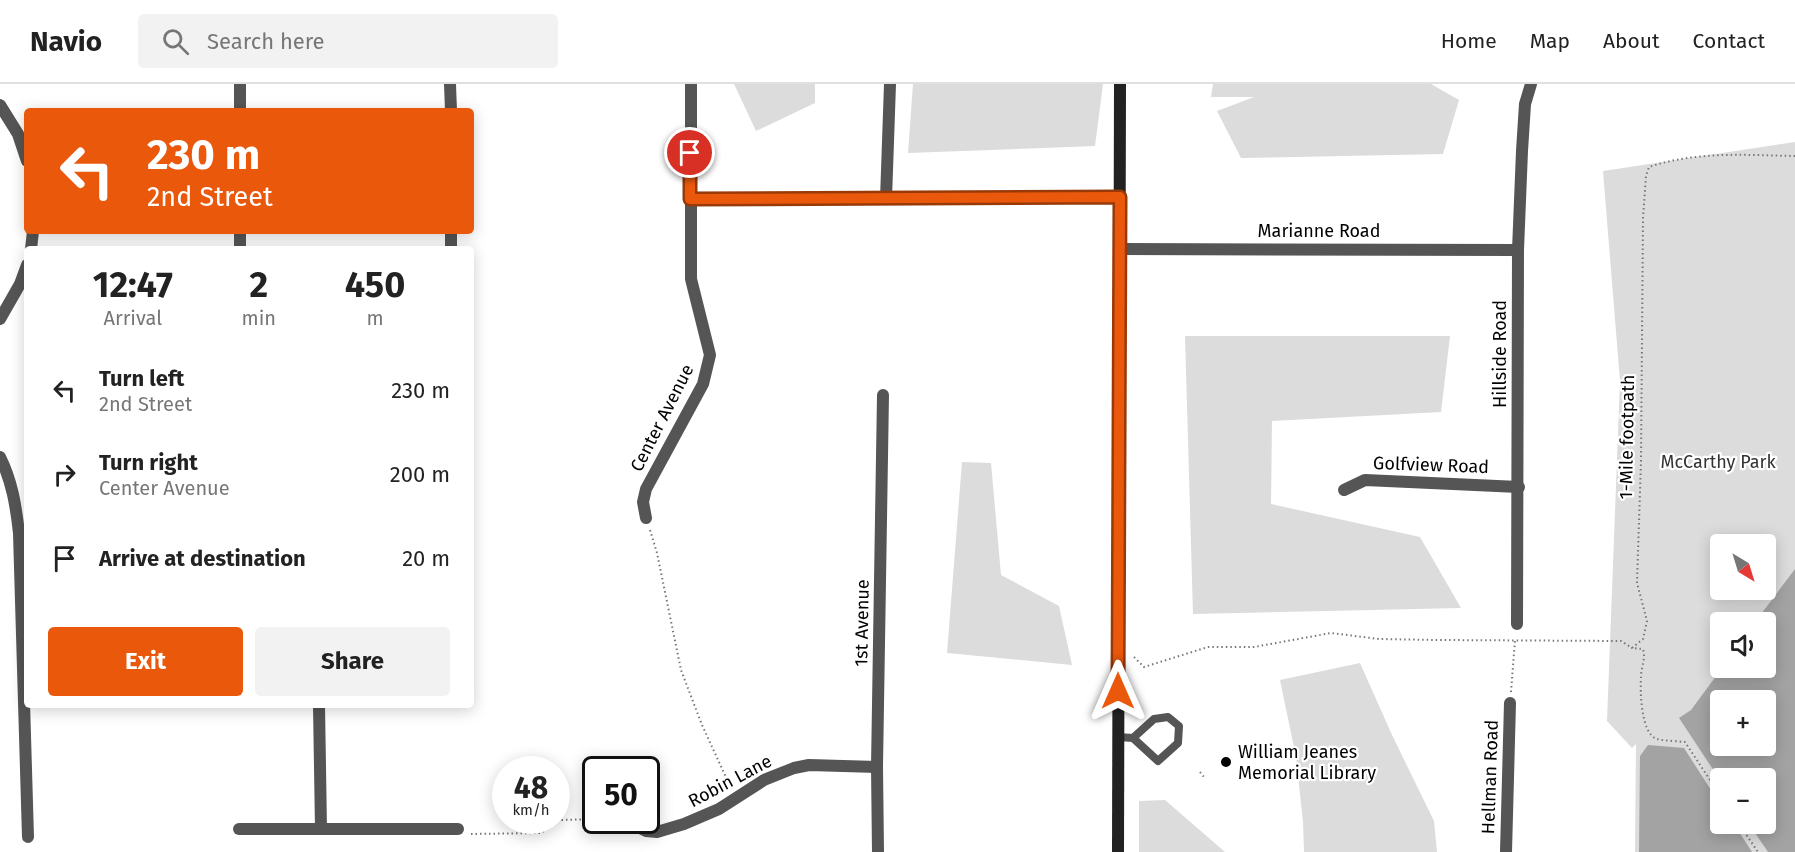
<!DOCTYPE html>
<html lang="en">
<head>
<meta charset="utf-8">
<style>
  body { margin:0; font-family:"Fira Sans",sans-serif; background:#f2f2f2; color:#222; height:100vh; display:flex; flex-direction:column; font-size:22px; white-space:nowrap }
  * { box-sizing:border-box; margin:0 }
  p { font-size:20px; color:#767676 }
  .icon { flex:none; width:33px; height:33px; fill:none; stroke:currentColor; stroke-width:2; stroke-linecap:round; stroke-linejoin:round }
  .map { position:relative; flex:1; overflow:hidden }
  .panel { position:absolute; left:24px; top:162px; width:450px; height:462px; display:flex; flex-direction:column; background:#fff; border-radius:6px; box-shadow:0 3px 15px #0003 }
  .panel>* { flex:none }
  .hud { position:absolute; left:24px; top:24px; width:450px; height:126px; border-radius:6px; box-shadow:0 3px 15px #0003; background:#ea580c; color:#fff; overflow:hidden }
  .needle { width:39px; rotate:142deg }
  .fabs { position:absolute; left:1710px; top:450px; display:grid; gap:12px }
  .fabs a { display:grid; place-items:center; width:66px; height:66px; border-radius:6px; background:#fff; box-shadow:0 3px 15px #0003; font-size:30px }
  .speed { position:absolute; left:492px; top:672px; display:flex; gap:12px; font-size:30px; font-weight:700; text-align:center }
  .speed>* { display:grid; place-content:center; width:78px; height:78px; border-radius:50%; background:#fff; box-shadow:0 3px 15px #0003; line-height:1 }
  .speed small { font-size:15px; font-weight:400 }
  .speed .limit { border:3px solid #111; border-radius:9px; background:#fff; color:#111 }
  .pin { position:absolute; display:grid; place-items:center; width:51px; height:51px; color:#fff; margin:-26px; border:3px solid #fff; border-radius:50%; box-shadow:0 2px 6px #0007 }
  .me { position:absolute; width:66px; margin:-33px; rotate:0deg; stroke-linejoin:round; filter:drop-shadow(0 0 4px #0008) }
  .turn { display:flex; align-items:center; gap:21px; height:126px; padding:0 24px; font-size:27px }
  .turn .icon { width:78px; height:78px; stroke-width:2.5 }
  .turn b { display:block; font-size:42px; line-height:51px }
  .eta { display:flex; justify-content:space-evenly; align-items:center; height:102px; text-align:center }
  .eta b { font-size:36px; font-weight:700; line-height:42px }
  .primary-button { display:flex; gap:12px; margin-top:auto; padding:12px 24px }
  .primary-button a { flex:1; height:69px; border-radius:6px; background:#ea580c; color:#fff; font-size:24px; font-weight:700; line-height:69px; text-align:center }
  .primary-button a+a { background:#f2f2f2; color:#222 }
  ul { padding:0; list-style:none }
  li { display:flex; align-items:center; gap:18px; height:84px; padding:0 24px }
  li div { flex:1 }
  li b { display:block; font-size:22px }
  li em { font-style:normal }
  header { display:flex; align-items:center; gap:36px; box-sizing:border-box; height:84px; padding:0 30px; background:#fff; border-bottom:2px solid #e0e0e0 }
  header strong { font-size:28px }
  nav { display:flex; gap:33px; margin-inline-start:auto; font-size:21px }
  .search { width:420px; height:54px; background:#f2f2f2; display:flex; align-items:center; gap:15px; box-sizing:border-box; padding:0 21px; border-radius:6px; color:#767676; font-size:22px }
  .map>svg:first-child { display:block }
  .green { fill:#dcdcdc; fill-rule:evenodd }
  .water { fill:#a3a3a3; fill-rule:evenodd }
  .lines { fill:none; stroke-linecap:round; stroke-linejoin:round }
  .path { stroke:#777; stroke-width:2; stroke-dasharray:1.5 3; stroke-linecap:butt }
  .lane { stroke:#555; stroke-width:8 }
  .street { stroke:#555; stroke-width:12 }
  .secondary { stroke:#222; stroke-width:12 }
  .route-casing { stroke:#983908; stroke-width:15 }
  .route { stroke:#ea580c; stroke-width:10 }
  .poi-dot { fill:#000; stroke:#fff; stroke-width:2 }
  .labels { text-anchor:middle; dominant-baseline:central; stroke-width:4.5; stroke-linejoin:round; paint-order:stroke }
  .street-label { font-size:18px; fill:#000; stroke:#fff }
  .park-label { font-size:18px; fill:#333; stroke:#fff }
  .poi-label { font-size:18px; fill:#000; stroke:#fff; text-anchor:start }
</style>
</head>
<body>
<header>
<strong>Navio</strong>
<div class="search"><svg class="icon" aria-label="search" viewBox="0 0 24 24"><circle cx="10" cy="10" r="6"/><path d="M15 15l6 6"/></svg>Search here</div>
<nav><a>Home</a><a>Map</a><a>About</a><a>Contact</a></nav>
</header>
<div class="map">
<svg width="1795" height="768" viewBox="0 0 1795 768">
  <rect width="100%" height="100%" fill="#fff"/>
  <g class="green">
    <path d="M734,0h81v19l-59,28z"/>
    <path d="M913,0h190l-8,62 -187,7z"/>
    <path d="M1213,0h218l28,16 -16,54 -202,4 -24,-47 37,-14h-43z"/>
    <path d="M1795,58v710h-160l1,-108 -4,4 -25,-27 13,-340 -17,-210zM1720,460h46v46h-46zM1720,538h46v46h-46zM1720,616h46v46h-46zM1720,694h46v46h-46z"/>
    <path d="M1185,252h265l-9,76 -169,9 -1,83 149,33 41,71 -268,6z"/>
    <path d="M962,378l29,1 10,112 58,31 13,59 -125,-12z"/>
    <path d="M1360,579l32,72 42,86 3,31h-133l-1,-30 -7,-65 -16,-77z"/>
    <path d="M1165,716l60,52h-86v-51z"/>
  </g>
  <g class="water">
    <path d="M1795,485v283h-27l-19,-28h17v-46h-46v2l-41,-62 12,-8 31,-42h44v-46h-11zM1720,616h46v46h-46z"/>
    <path d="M1648,661l36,3 36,56v20h14l18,28h-113l1,-96z"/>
  </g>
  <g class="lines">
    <g class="path">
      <path d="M650,446l7,23 24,117 21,55 28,61"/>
      <path d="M1134,573l10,10 64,-20h46l77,-14 48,6 58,1 184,1 11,7"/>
      <path d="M1511,608l4,-52"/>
      <path d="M1200,688l4,5"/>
      <path d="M1720,711l-35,-53c-9,-1 -20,-1 -28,-3 -16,-5 -17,-47 -16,-62 0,-10 5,-18 2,-28l-11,-1 11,-9 4,-18 -10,-38 4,-122 2,-243 3,-42 3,-9c47,-16 97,-12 146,-11"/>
      <path d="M604,736l22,5"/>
      <path d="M1739,740l19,28"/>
      <path d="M471,750l70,-1 19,-13 36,-1"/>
    </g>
    <path class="lane" d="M1118,653l15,1 25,23 20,-18 1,-17 -11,-9 -14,2 -21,19"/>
    <g class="street">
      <path d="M240,0v27"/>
      <path d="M450,0l1,27"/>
      <path d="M0,21l18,29 9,27"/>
      <path d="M690,115l430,-2"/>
      <path d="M886,115l4,-115"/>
      <path d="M240,147v18"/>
      <path d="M451,147v18"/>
      <path d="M31,165l2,-18"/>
      <path d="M1120,165l398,1"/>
      <path d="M0,235l20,-35 7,-19"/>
      <path d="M0,373c12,24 16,49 19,76l9,304"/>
      <path d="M1344,406l21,-10 154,7"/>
      <path d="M646,434l-3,-16 3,-13 57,-105 7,-29 -19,-76v-195"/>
      <path d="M1517,540l1,-374 4,-99 3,-47 6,-20"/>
      <path d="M319,621l2,124"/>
      <path d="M638,743l8,4 11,1 27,-8 35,-15 45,-29 30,-12 15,-3 68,2"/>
      <path d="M239,745h219"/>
      <path d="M878,768l-1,-85 6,-372"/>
      <path d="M1506,768l4,-149"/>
    </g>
    <path class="secondary" d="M1118,768l2,-768"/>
  </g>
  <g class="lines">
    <g class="route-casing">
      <path id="route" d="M690,69v46l430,-2 -2,494"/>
    </g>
    <use href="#route" class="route"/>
  </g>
  <circle class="poi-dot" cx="1226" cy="678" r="6"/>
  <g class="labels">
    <g class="street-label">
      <text x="1319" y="147">Marianne Road</text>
      <text transform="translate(1500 270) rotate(-90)">Hillside Road</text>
      <text transform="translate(662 334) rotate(-63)">Center Avenue</text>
      <text transform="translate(1627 353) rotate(-89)">1-Mile footpath</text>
      <text transform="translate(1431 381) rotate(2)">Golfview Road</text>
      <text transform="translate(862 539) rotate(-89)">1st Avenue</text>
      <text transform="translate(1490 693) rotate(-88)">Hellman Road</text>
      <text transform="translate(730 697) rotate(-28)">Robin Lane</text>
    </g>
    <g class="park-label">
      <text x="1718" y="378">McCarthy Park</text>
    </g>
    <g class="poi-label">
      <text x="1238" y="668">William Jeanes<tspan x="1238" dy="21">Memorial Library</tspan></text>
    </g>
  </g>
</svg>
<div class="fabs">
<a><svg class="needle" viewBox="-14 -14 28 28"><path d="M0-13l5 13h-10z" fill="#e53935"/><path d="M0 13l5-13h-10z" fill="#767676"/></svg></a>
<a><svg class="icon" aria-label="sound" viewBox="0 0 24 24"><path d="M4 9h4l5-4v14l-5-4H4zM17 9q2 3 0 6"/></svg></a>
<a>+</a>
<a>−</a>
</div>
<div class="speed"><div>48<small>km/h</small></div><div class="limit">50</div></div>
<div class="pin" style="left:690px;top:69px;background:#d93025"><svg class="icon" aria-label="arrive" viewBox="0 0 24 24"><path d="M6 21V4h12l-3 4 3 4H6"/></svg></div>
<svg class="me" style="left:1118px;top:607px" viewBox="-20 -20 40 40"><path d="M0-17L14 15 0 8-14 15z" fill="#ea580c" stroke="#fff" stroke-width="4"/></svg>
<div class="hud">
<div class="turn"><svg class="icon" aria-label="left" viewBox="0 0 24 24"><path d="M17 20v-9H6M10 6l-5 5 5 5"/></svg><div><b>230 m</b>2nd Street</div></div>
</div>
<section class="panel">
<div class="eta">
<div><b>12:47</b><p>Arrival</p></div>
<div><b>2</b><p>min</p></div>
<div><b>450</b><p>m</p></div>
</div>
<ul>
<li><svg class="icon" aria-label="left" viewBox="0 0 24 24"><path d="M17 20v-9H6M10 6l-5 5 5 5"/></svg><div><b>Turn left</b><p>2nd Street</p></div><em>230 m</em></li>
<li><svg class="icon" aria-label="right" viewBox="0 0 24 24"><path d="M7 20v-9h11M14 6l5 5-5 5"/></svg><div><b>Turn right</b><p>Center Avenue</p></div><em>200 m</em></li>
<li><svg class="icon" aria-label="arrive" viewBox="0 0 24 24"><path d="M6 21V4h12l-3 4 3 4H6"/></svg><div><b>Arrive at destination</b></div><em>20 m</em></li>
</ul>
<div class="primary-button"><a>Exit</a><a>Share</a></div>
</section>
</div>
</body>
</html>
